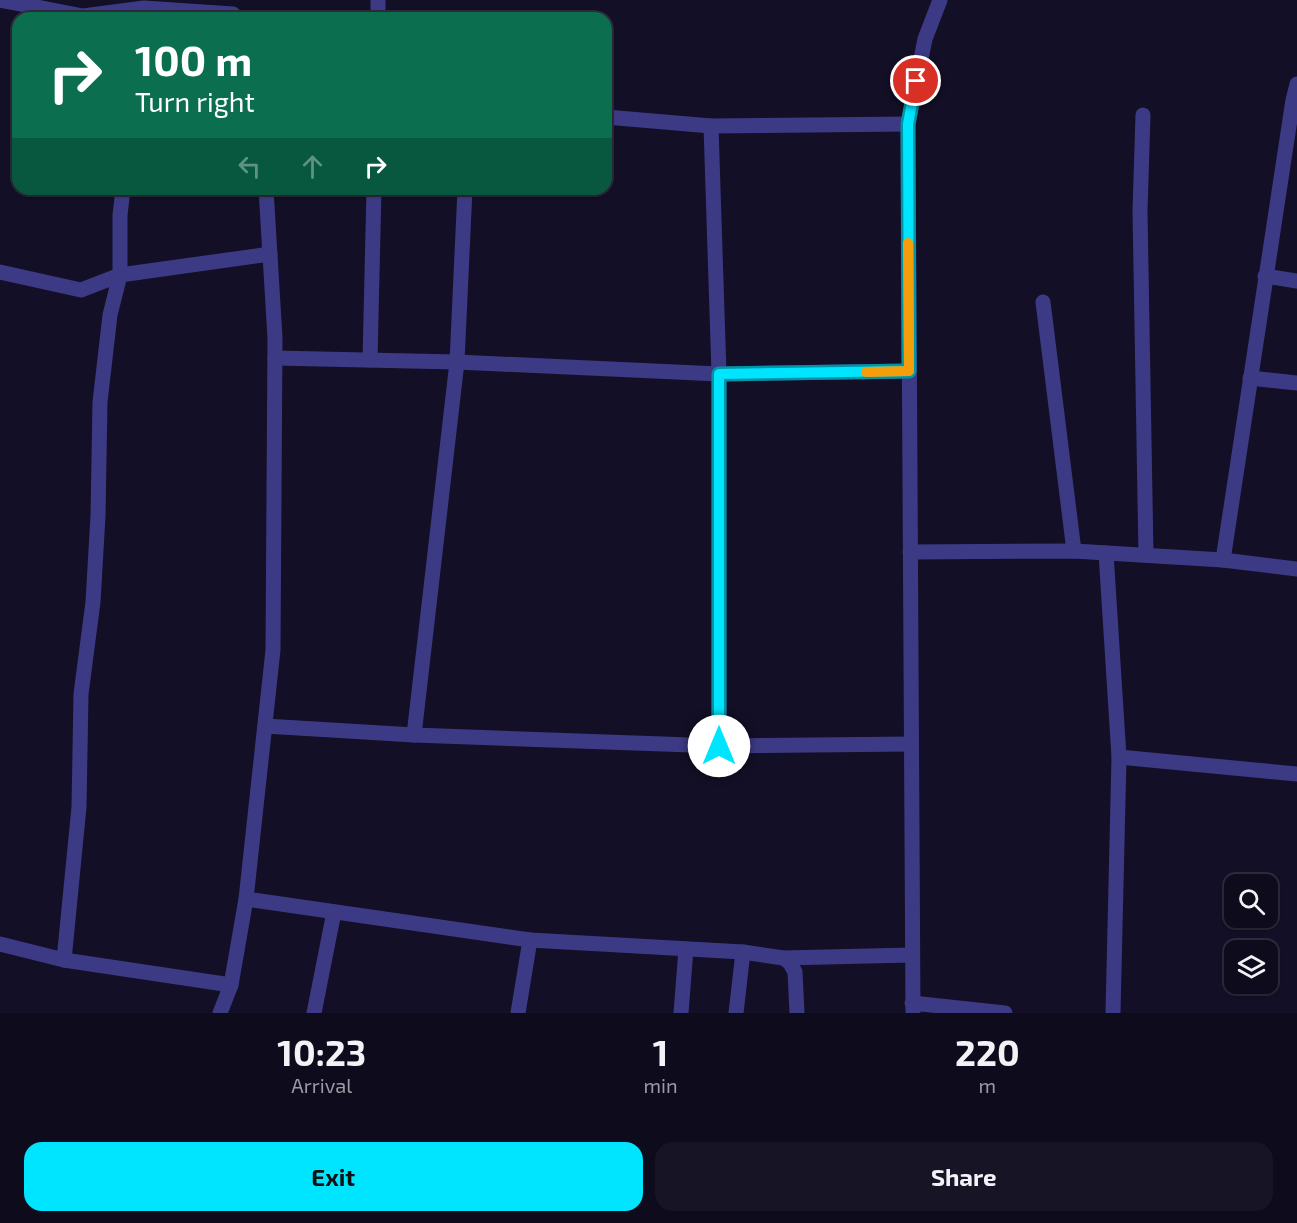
<!DOCTYPE html>
<html lang="en">
<head>
<meta charset="utf-8">
<style>
  body { margin:0; font-family:"Exo 2",sans-serif; background:#171425; color:#f1f3f6; height:100vh; display:flex; flex-direction:column; font-size:22px; white-space:nowrap }
  * { box-sizing:border-box; margin:0 }
  p { font-size:20px; color:#9b9ba3 }
  .icon { flex:none; width:33px; height:33px; fill:none; stroke:currentColor; stroke-width:2; stroke-linecap:round; stroke-linejoin:round }
  .map { position:relative; height:1013px; overflow:hidden }
  .details { display:flex; flex-direction:column; background:#0e0b1c; flex:1 }
  .details>* { flex:none }
  .hud { position:absolute; left:12px; top:12px; width:600px; height:183px; border-radius:18px; box-shadow:0 2px 4px #0004,0 0 0 2px #2e2b3b; background:#0b6e4f; color:#fff; overflow:hidden }
  .buttons { position:absolute; left:1224px; top:874px; display:grid; gap:12px }
  .buttons a { display:grid; place-items:center; width:54px; height:54px; border-radius:12px; background:#0e0b1c; box-shadow:0 2px 4px #0004,0 0 0 2px #2e2b3b; font-size:30px }
  .pin { position:absolute; display:grid; place-items:center; width:51px; height:51px; color:#fff; margin:-26px; border:3px solid #fff; border-radius:50%; box-shadow:0 2px 6px #0007 }
  .me { position:absolute; width:66px; margin:-33px; rotate:0deg; stroke-linejoin:round; filter:drop-shadow(0 0 4px #0008) }
  .turn { display:flex; align-items:center; gap:21px; height:126px; padding:0 24px; font-size:27px }
  .turn .icon { width:78px; height:78px; stroke-width:2.5 }
  .turn b { display:block; font-size:42px; line-height:51px }
  .lanes { display:flex; align-items:center; height:57px; padding:0 24px; background:#0003; justify-content:center; gap:30px; direction:ltr }
  .lanes .off { opacity:.35 }
  .eta { display:flex; justify-content:space-evenly; align-items:center; height:102px; text-align:center }
  .eta b { font-size:36px; font-weight:700; line-height:42px }
  .action { display:flex; gap:12px; margin-top:auto; padding:12px 24px }
  .action a { flex:1; height:69px; border-radius:18px; background:#00e5ff; color:#111; font-size:24px; font-weight:700; line-height:69px; text-align:center }
  .action a+a { background:#171425; color:#f1f3f6 }
  .map>svg:first-child { display:block }
  .lines { fill:none; stroke-linecap:round; stroke-linejoin:round }
  .minor { stroke:#3d3a85; stroke-width:15 }
  .route-casing { stroke:#0095a6; stroke-width:15 }
  .route { stroke:#00e5ff; stroke-width:10 }
  .slow { stroke:#f59e0b; stroke-width:10 }
</style>
</head>
<body>
<div class="map">
<svg width="1297" height="1013" viewBox="0 0 1297 1013">
  <rect width="100%" height="100%" fill="#130f26"/>
  <g class="lines">
    <g class="minor">
      <path d="M0,0l83,16 61,-8 89,6"/>
      <path d="M378,18v-18"/>
      <path d="M1143,115l-3,96 6,344"/>
      <path d="M606,117l105,9 197,-2"/>
      <path d="M711,126l8,248v372"/>
      <path d="M266,189l9,149 -2,312 -27,249 284,41 -12,73"/>
      <path d="M0,272l81,18 39,-15 150,-21"/>
      <path d="M1265,276l32,5"/>
      <path d="M1043,302l31,249"/>
      <path d="M275,358l182,4 262,12 190,-3"/>
      <path d="M370,360l4,-171"/>
      <path d="M1250,378l47,5"/>
      <path d="M910,552l164,-1 149,9 74,9"/>
      <path d="M1106,553l13,204 -6,256"/>
      <path d="M1223,560l70,-460 4,-16"/>
      <path d="M265,726l149,9 305,11 192,-2"/>
      <path d="M414,735l43,-373 8,-173"/>
      <path d="M1119,757l178,17"/>
      <path d="M530,940l213,12 40,6 7,5 5,9 2,41"/>
      <path d="M0,944l64,16 167,25 15,-86"/>
      <path d="M783,958l129,-3"/>
      <path d="M64,960l15,-153 2,-113 12,-92 5,-86 2,-114 10,-87 10,-40v-60l3,-26"/>
      <path d="M912,1003l93,10"/>
      <path d="M220,1013l11,-28"/>
      <path d="M314,1013l20,-101"/>
      <path d="M681,1013l5,-64"/>
      <path d="M736,1013l7,-61"/>
      <path d="M913,1013l-5,-889 17,-85 15,-39"/>
    </g>
  </g>
  <g class="lines">
    <g class="route-casing">
      <path id="route" d="M719,746v-372l190,-3 -1,-247 8,-43"/>
    </g>
    <use href="#route" class="route"/>
    <path class="slow" d="M866,372l43,-1 -1,-128"/>
  </g>
</svg>
<div class="buttons">
<a><svg class="icon" aria-label="search" viewBox="0 0 24 24"><circle cx="10" cy="10" r="6"/><path d="M15 15l6 6"/></svg></a>
<a><svg class="icon" aria-label="layers" viewBox="0 0 24 24"><path d="M12 4l9 5-9 5-9-5zM3 14l9 5 9-5"/></svg></a>
</div>
<div class="pin" style="left:916px;top:81px;background:#d93025"><svg class="icon" aria-label="arrive" viewBox="0 0 24 24"><path d="M6 21V4h12l-3 4 3 4H6"/></svg></div>
<svg class="me" style="left:719px;top:746px" viewBox="-20 -20 40 40"><circle r="19" fill="#fff"/><path d="M0-13L10 11 0 6-10 11z" fill="#00e5ff"/></svg>
<div class="hud">
<div class="turn"><svg class="icon" aria-label="right" viewBox="0 0 24 24"><path d="M7 20v-9h11M14 6l5 5-5 5"/></svg><div><b>100 m</b>Turn right</div></div>
<div class="lanes"><svg class="icon off" aria-label="left" viewBox="0 0 24 24"><path d="M17 20v-9H6M10 6l-5 5 5 5"/></svg><svg class="icon off" aria-label="ahead" viewBox="0 0 24 24"><path d="M12 20V5M6 11l6-6 6 6"/></svg><svg class="icon" aria-label="right" viewBox="0 0 24 24"><path d="M7 20v-9h11M14 6l5 5-5 5"/></svg></div>
</div>
</div>
<section class="details">
<div class="eta">
<div><b>10:23</b><p>Arrival</p></div>
<div><b>1</b><p>min</p></div>
<div><b>220</b><p>m</p></div>
</div>
<div class="action"><a>Exit</a><a>Share</a></div>
</section>
</body>
</html>
